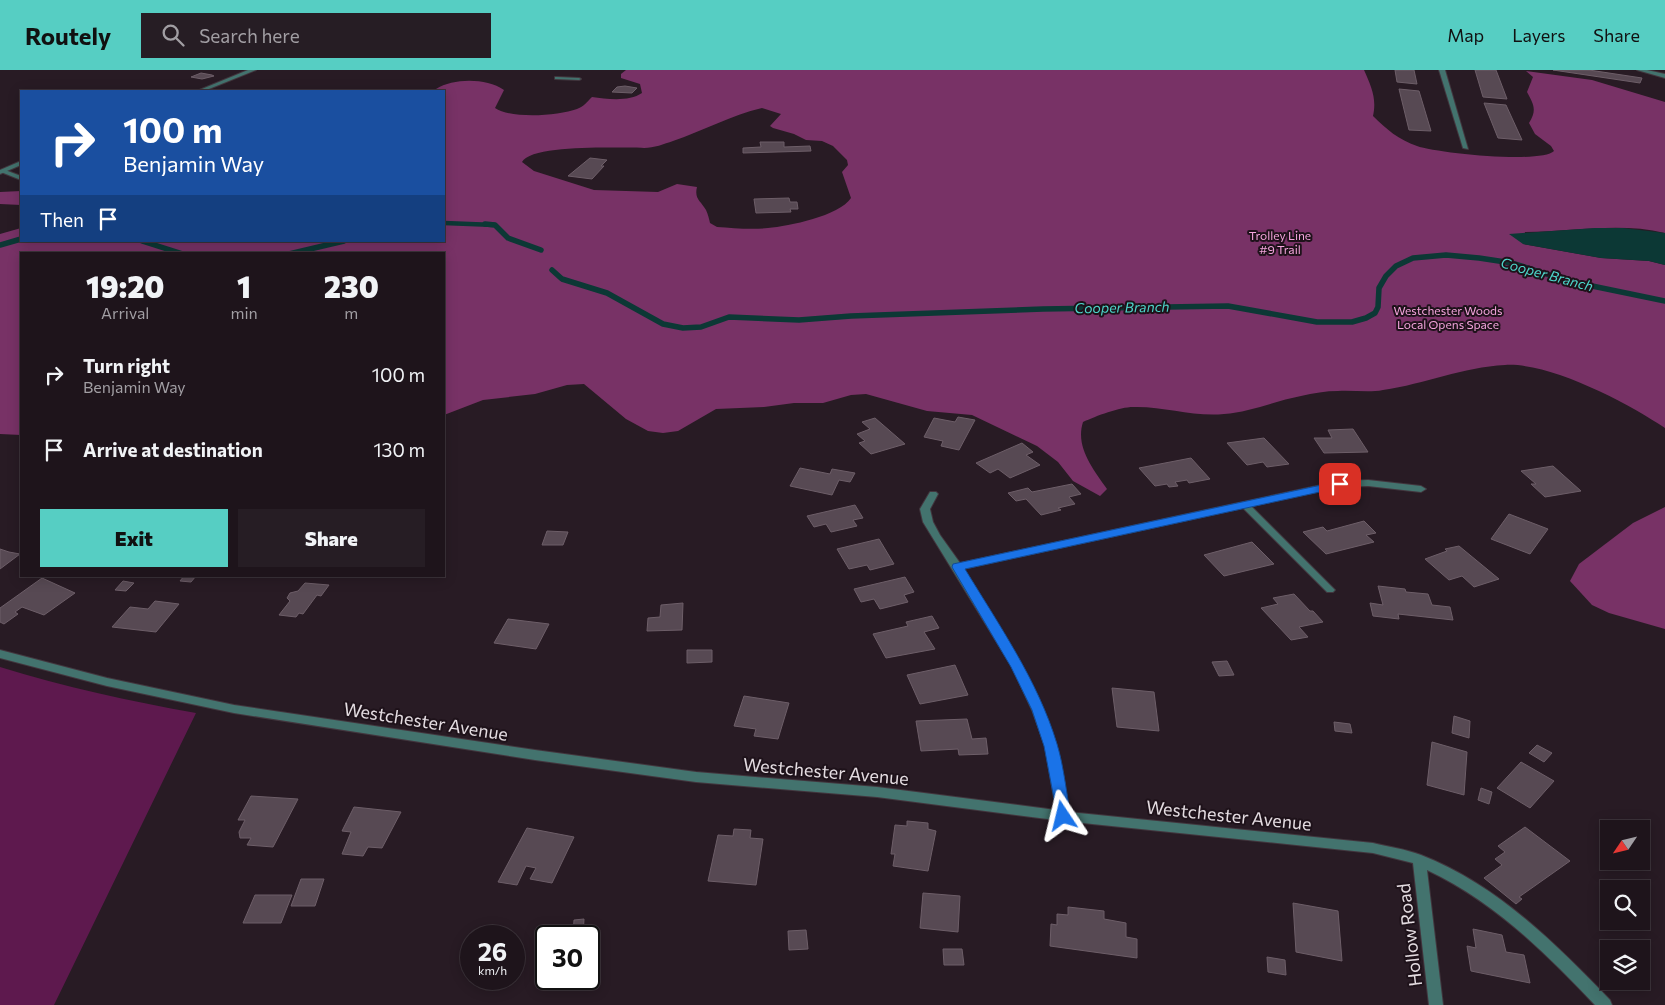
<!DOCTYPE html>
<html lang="en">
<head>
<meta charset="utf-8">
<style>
  body { margin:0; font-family:Commissioner,sans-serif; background:#261d24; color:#f1f3f6; height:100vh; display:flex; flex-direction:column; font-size:19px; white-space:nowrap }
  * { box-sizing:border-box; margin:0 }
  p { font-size:16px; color:#a19ea3 }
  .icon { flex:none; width:28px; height:28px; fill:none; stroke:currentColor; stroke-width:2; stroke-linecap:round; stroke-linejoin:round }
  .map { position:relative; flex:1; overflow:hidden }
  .details { position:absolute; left:20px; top:182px; width:425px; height:325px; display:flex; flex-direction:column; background:#1e141b; border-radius:0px; box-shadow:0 2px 12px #0003,0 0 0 1px #3c333a }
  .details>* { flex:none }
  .top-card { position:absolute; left:20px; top:20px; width:425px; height:152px; border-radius:0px; box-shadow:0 2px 12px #0003,0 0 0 1px #3c333a; background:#1a4fa0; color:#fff; overflow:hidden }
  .needle { width:32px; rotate:235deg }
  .controls { position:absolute; left:1600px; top:750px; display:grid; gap:10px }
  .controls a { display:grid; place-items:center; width:50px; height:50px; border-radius:0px; background:#1e141b; box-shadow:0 2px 12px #0003,0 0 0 1px #3c333a; font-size:25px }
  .speed { position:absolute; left:460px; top:855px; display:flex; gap:10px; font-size:25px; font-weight:700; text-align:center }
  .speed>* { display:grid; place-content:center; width:65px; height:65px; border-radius:50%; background:#1e141b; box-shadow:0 2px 12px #0003,0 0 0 1px #3c333a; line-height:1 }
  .speed small { font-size:12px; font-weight:400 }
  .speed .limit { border:2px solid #111; border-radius:8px; background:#fff; color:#111 }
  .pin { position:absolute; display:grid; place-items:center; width:42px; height:42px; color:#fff; margin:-21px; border-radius:10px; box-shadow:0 2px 8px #0006 }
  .me { position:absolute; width:55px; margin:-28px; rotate:350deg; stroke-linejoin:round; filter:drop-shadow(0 0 4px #0008) }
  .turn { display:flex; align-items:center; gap:18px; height:105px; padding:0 20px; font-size:22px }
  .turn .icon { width:65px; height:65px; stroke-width:2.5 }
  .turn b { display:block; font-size:35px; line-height:42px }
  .then { display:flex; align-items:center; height:48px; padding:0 20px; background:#0003; gap:10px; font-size:19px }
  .eta { display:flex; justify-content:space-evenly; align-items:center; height:85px; text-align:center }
  .eta b { font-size:30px; font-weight:800; line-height:35px }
  .action { display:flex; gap:10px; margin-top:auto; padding:10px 20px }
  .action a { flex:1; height:58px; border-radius:0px; background:#56cec3; color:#111; font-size:20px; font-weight:800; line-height:58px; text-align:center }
  .action a+a { background:#261d24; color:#f1f3f6 }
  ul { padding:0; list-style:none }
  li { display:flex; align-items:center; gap:15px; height:75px; padding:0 20px }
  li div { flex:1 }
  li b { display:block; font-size:19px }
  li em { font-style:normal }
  header { display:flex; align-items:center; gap:30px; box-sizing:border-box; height:70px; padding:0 25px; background:#56cec3; color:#111 }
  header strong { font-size:24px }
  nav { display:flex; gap:28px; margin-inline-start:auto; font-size:18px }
  .search { width:350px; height:45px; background:#261d24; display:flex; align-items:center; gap:12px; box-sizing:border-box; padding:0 18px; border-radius:0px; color:#a19ea3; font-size:19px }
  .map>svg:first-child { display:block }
  .green { fill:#5e194e }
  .forest { fill:#783266; fill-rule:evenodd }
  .water { fill:#0c3835 }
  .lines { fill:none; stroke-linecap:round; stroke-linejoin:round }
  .stream-far1 { stroke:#0c3835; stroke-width:4.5 }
  .stream { stroke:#0c3835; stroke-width:5.5 }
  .building { fill:#574953; stroke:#6d5e68 }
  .service-casing { stroke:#42363e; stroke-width:2 }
  .minor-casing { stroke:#42363e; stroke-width:2 }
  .service { fill:#43736e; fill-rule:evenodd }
  .minor { fill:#43736e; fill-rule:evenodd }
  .route { fill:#1a73e8; stroke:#114b97 }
  .labels { text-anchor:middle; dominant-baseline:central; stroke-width:4; stroke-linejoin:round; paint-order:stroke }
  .far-park-label { font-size:12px; fill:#f4a4dc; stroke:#1e121a }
  .far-water-label { font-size:14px; font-style:italic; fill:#4dd6ca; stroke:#1e121a }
  .near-street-label { font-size:18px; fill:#e4dce1; stroke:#1e121a }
</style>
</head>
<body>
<header>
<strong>Routely</strong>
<div class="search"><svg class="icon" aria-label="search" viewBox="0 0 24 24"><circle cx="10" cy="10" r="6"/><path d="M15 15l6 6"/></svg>Search here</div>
<nav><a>Map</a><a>Layers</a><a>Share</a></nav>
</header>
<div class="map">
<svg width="1665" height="935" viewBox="0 0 1665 935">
  <rect width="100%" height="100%" fill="#281b24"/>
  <path class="green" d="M0,597c65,20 129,34 196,46l-142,292h-54z"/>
  <g class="forest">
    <path d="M626,0h738c7,16 13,28 9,46 13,13 26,24 44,30 19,7 124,18 137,5l-3,-5 -16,-12 -6,-11c8,-13 5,-18 -2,-31l6,-15 -7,-6 66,9 73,22v131c-46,-11 -93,-1 -140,-1l-2,12 78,14 48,3 16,4v163c-37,-25 -115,-66 -160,-63 -42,2 -80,19 -122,25 -14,3 -30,0 -45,1 -12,0 -25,2 -37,5 -26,5 -51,16 -77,18 -31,3 -60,-8 -91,-7 -13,0 -37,9 -50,15 -8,25 10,47 24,67l-7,7 -27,-15 -15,-19 -21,-16 -65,-31 -45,-4 -61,-17 -15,1 -28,8h-29l-30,4 -48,2 -38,22 -15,2 -15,-2 -22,-12 -42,-35 -17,1 -32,9 -52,6 -39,15v-161h-423v181l-21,-1v-200l21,-6v13h423l1,-140 -1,-10 -8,-2c18,-11 50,-11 68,1l-9,18c16,11 63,8 82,1 6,-2 10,-7 15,-12 15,2 37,5 50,-4l-2,-9 -19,-6v-4zM762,38l19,6 -11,12 3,2 21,6 12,6 16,1 11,5 14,14 1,5 -6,7 9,26c-12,18 -62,28 -83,30 -17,2 -35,0 -51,-1l-7,-4c-1,-4 -2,-9 -4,-13 -5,-9 -12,-11 -9,-23l-20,-3 -19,8 -64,-2 -60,-19 -12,-9c10,-18 101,-14 122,-14 10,0 20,-4 29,-7 30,-10 58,-26 89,-33z"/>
    <path d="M21,121v14l-21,-1v-12z"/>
    <path d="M1665,437v122l-56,-16 -17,-8 -22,-24 9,-17 54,-41z"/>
  </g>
  <path class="water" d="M1595,158h28l42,5v32l-16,-4 -48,-3 -78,-14 -14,-10z"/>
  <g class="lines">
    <path class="stream-far1" d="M444,153l51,2"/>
    <g class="stream">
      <path d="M485,154l10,1 13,13 33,12"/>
      <path d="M142,171l41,13"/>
      <path d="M0,175l21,-6"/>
      <path d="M289,184l55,-13"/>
      <path d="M552,200l10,9 45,14 56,31 20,4 18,-1 28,-10 70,3 52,-4 192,-7 185,-3 89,16h35l14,-4 9,-5 3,-6 1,-19 7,-12 10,-10 17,-8 33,-3 33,3 33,5 56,18 97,20"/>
    </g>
  </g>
  <g class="building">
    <path d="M1395,0h19l3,14 -20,-2z"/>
    <path d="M1475,0h21l11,29 -24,-2z"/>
    <path d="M1553,0h36l53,8 -2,5z"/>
    <path d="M201,3l11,2 2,1 -12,3 -11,-2z"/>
    <path d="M617,17l8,-1 12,2 -5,5 -20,-1z"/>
    <path d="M1399,19l20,2 12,40 -22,-1z"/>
    <path d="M1484,33l22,2 16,35 -24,-2z"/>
    <path d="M760,72h24v5l26,-1 1,5 -68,2v-5l18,-1z"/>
    <path d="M590,88l17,2 -6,6h3l-12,13 -24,-3z"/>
    <path d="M789,128l1,4h7l1,7h-8l1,3 -35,1 -2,-14z"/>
    <path d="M958,347l17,3 -16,30 -18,-4 2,-5 -19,-4 10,-19 21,4z"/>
    <path d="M875,348l30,26 -34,10 -12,-11 6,-2 -8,-7 13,-5 -8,-7z"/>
    <path d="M1353,359l15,23 -44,1 -10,-15h18l-4,-8z"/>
    <path d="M1264,368l25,26 -22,3 -4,-5 -16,3 -20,-22z"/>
    <path d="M1022,373l11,9 -7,3 14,10 -30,13 -12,-9 -8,4 -14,-10z"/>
    <path d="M1191,388l19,21 -21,4 -2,-3 -12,2 3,4 -9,1 -2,-3 -12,2 -16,-18z"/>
    <path d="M1553,396l28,25 -36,6 -14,-13h5l-15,-13z"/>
    <path d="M800,398l30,6 2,-5 23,4 -5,9 -11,-2 -7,15 -42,-9z"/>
    <path d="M1072,414l9,10 -12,3 6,7 -17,4 3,2 -20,5 -15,-16 -10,2 -8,-8 20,-5 4,4z"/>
    <path d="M855,435l8,13 -10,2 4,6 -26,6 -5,-8 -12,3 -7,-11z"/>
    <path d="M1509,444l39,15 -18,25 -39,-15z"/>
    <path d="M1364,451l12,12 -10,2 8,7 -48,12 -23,-22 20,-5 4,4z"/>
    <path d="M547,461l21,1 -5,13h-21z"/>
    <path d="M879,469l15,25 -24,6 -3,-5 -18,4 -12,-20z"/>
    <path d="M1252,472l22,22 -50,12 -20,-21z"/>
    <path d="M1459,476l40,33 -25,8 -12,-11 -13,4 -24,-21 22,-8 -2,-2z"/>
    <path d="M0,479l9,3 11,2 -20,15z"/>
    <path d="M184,506h12l-5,6 -11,-1z"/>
    <path d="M905,507l9,15 -10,3 4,7 -28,7 -6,-10 -13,3 -7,-13z"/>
    <path d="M42,508l33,15 -31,22 -22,-8 -7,5 3,2 -14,10 -4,-2v-14z"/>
    <path d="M123,511l11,2 -8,8 -11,-1z"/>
    <path d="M305,513l24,2 -8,11 -4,-1 -14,19 -4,-1 -3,4 -17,-2 11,-14 -3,-3 3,-5 8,-2z"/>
    <path d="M1378,516l27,3 1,3 22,2 4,11 18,2 3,13 -55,-6 1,5 -26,-3 -3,-13 13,2z"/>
    <path d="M1294,524l16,17h3l10,11 -24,5 9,10 -17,3 -30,-32 17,-4 -5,-6z"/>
    <path d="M155,531l24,3 -23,28 -44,-5 18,-20 18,2z"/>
    <path d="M683,533l-1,27 -35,1 1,-13 12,-1 1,-12z"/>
    <path d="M932,546l7,12 -15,4 11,17 -49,9 -13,-24 35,-8 -2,-4z"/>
    <path d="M508,549l41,5 -13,25 -42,-6z"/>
    <path d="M687,580h25v12l-25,1z"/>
    <path d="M1227,591l7,14 -15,1 -7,-14z"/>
    <path d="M955,595l13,30 -48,9 -13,-29z"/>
    <path d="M1112,618l42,4 5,39 -42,-4z"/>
    <path d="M744,626l45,7 -11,36 -24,-3 2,-7 -22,-3z"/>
    <path d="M1454,646l16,5 -1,17 -17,-5z"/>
    <path d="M967,649l5,20 14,-1 2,16 -29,1 -1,-6 -37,2 -5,-30z"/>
    <path d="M1334,652l16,2 2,9 -17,-2z"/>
    <path d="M1432,672l35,10 -3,43 -37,-10z"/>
    <path d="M1537,675l15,8 -8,9 -15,-9z"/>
    <path d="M1521,692l33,19 -24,27 -33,-20z"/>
    <path d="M1481,718l11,4 -3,12 -11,-4z"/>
    <path d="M251,726l47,3 -25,48 -26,-2 4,-7h-11l-1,-6 6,-12h-7z"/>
    <path d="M354,737l47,5 -19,36 -14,-1 -5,9 -21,-2 9,-22 -9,-1z"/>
    <path d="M907,751l21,2v6l8,2 -8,40 -35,-5 2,-12h-4l4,-29 12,1z"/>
    <path d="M1525,757l45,34 -51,36 3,2 -6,5 -32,-26 18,-13 -7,-6 10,-7 -7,-6z"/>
    <path d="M527,758l47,9 -22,46 -22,-4 6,-11 -10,-2 -9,19 -19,-3z"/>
    <path d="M734,759l17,1 -1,8 13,1 -7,46 -48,-4 10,-46 15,1z"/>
    <path d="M301,809h23l-9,27h-24z"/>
    <path d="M923,823l37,3 -2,36 -38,-4z"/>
    <path d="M255,825h37l-11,28h-38z"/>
    <path d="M1293,833l45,8 4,50 -46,-9z"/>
    <path d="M1068,837l36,4v8l22,4v14l11,2v19l-87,-12 1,-22 6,1v-11l11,1z"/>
    <path d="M584,849l-1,17h-10l1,-16z"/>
    <path d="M1473,859l29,6 4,17 18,3 6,28 -59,-12 -4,-25 9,2z"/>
    <path d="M806,860l2,19 -19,1 -1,-19z"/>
    <path d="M943,879h19l2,16h-20z"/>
    <path d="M1267,887l18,3 1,15 -18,-3z"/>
  </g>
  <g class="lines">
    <g class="service-casing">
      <g id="service">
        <path d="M557,7l22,1 2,1 -2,1 -24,-1v-2z"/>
        <path d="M1,100h4l16,6v4l-20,-8z"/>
        <path d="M1245,432l3,1 87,87 -2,2h-6l-85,-85 -1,-2 1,-2z"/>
      </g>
    </g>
    <g class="minor-casing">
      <g id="minor">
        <path d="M248,0h8l-52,21h-7z"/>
        <path d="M1439,0h6l23,79 -5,-1z"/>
        <path d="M1637,0h10l18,4v4z"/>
        <path d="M21,91v4l-21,9v-4z"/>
        <path d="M1368,410l53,6 5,3 -5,3 -53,-6 -28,1 -377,82c35,56 73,111 93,175 7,21 9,46 13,68l304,31c16,4 32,6 48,12 75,29 134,88 189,145l2,5h-17c-50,-53 -102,-104 -168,-135l16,135h-14l-16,-142 -40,-10 -310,-32 -186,-24 -181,-15 -161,-22 -301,-47 -127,-27 -107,-28v-8l107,28 127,27 301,45 161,22 181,15 179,23 -11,-64 -13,-36 -20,-43 -89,-145 -3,-13 10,-17h6l2,2 -8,15 3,13 7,13 20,28 380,-82z"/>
      </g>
    </g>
    <use href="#service" class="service"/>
    <use href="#minor" class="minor"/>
  </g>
  <path class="route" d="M1340,411l3,1 2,2 -2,3 -378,82c34,56 73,112 92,175 7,23 9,48 14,72l-2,4 -6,1 -5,-1 -14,-74 -12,-36 -21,-43 -59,-100 1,-3z"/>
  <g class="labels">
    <g class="far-park-label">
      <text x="1280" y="165">Trolley Line<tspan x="1280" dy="14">#9 Trail</tspan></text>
      <text x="1448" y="240">Westchester Woods<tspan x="1448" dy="14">Local Opens Space</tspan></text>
    </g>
    <g class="far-water-label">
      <text transform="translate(1547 204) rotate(15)">Cooper Branch</text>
      <text transform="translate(1122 237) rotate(-1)">Cooper Branch</text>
    </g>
    <g class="near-street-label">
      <text transform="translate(426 651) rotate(9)">Westchester Avenue</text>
      <text transform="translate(826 701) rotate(5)">Westchester Avenue</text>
      <text transform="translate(1229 745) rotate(6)">Westchester Avenue</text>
      <text transform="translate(1409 865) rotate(-97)">Hollow Road</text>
    </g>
  </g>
</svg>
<div class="controls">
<a><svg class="needle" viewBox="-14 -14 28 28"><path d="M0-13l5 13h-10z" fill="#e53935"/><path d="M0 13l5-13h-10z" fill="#a19ea3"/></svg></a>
<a><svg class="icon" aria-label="search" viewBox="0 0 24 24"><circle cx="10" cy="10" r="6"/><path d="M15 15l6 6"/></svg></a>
<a><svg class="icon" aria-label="layers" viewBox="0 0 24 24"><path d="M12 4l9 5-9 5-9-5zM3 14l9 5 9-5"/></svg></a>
</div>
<div class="speed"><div>26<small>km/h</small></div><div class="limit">30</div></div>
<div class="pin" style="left:1340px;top:414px;background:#d93025"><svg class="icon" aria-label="arrive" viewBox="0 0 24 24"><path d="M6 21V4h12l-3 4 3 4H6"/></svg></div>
<svg class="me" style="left:1063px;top:746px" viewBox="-20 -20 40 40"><path d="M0-17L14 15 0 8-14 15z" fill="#1a73e8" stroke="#fff" stroke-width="4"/></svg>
<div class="top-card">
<div class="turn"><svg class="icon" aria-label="right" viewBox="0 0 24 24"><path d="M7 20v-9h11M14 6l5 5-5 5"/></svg><div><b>100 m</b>Benjamin Way</div></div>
<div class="then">Then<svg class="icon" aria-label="arrive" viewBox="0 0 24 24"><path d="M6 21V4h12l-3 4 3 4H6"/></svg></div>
</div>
<section class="details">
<div class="eta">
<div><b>19:20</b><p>Arrival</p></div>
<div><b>1</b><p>min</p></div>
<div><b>230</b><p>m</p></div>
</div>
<ul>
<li><svg class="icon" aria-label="right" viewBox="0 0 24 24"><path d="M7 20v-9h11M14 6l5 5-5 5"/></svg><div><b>Turn right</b><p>Benjamin Way</p></div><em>100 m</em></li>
<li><svg class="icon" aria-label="arrive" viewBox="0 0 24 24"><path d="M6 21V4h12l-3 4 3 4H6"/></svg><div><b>Arrive at destination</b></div><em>130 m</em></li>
</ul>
<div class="action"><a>Exit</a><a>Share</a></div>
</section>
</div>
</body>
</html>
